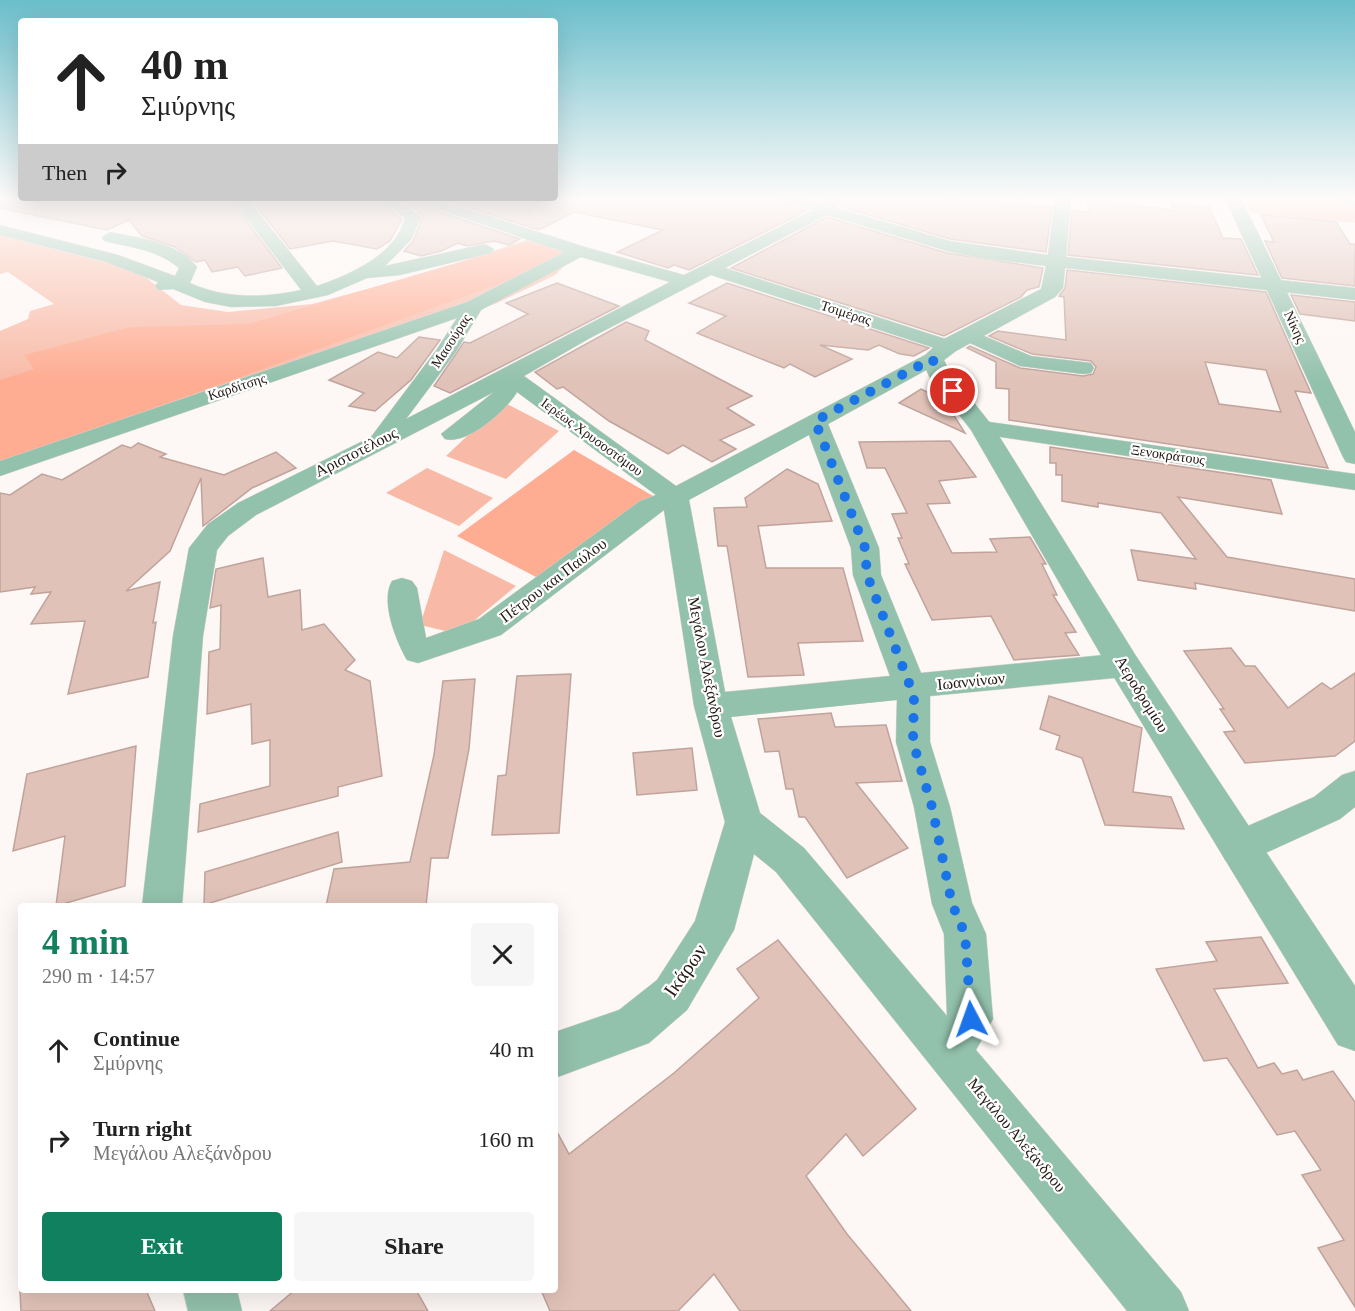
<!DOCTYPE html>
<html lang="en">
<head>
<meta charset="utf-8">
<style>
  body { margin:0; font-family:Georgia,serif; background:#f6f6f6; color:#222; height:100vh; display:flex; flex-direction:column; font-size:22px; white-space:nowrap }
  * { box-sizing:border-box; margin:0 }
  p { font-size:20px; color:#767676 }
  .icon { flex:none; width:33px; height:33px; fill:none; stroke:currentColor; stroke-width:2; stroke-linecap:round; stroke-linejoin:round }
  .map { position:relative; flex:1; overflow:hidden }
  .side { position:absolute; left:18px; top:903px; width:540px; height:390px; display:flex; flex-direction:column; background:#fff; border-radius:6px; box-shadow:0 6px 24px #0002 }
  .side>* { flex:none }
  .guide { position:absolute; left:18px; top:18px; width:540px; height:183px; border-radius:6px; box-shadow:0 6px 24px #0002; background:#fff; color:#222; overflow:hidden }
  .pin { position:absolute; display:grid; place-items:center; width:51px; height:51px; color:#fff; margin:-26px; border:3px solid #fff; border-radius:50%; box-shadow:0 2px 6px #0007 }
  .me { position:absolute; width:66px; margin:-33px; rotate:356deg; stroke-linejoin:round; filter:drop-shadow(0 0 4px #0008) }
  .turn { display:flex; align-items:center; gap:21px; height:126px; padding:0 24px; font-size:27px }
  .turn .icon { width:78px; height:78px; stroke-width:2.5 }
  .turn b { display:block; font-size:42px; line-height:51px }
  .then { display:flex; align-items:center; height:57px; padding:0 24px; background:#0003; gap:12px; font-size:22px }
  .round { display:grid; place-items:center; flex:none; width:63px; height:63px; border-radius:6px; background:#f6f6f6 }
  .headline { display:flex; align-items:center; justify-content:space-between; height:102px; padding:0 24px }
  h1 { font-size:36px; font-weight:700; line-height:45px; color:#10805e }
  .button { display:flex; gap:12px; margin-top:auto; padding:12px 24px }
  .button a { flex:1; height:69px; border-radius:6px; background:#10805e; color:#fff; font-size:24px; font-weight:700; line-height:69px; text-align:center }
  .button a+a { background:#f6f6f6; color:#222 }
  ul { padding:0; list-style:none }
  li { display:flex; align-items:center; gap:18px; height:90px; padding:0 24px }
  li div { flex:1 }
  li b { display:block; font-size:22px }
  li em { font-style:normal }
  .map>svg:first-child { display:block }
  .green { fill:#f8baa6 }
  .forest { fill:#feac92 }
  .building { fill:#e0c2b8; stroke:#c0a39a; stroke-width:1.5; fill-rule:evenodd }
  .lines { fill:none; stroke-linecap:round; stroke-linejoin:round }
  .minor-casing { stroke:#dad3d1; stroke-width:1 }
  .tertiary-casing { stroke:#dad3d1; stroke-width:1 }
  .minor { fill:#92c1ac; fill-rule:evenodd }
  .tertiary { fill:#92c1ac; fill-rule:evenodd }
  .route { stroke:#1a73e8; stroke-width:10; stroke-dasharray:0 18 }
  .labels { text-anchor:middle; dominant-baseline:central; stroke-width:4.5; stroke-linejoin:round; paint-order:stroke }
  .far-street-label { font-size:14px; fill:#221814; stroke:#fff }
  .street-label { font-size:16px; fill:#221814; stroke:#fff }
  .near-street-label { font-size:20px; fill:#221814; stroke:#fff }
</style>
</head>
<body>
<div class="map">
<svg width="1355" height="1311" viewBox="0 0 1355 1311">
  <rect width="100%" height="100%" fill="#fdf7f5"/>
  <g class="green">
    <path d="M1243,198h95l17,5v20l-104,-10z"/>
    <path d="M0,235l120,31 24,10 37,29 47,7 84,-8 121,-33 105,-35 41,15 -24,24 -58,28 -497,172v-144l28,-12 2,-8 24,-7 -46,-32 -8,2z"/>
    <path d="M503,402l56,29 -53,48 -60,-23z"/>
    <path d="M427,468l66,30 -34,28 -73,-33z"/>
    <path d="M444,550l72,36 -58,48 -38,-9z"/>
  </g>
  <g class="forest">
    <path d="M535,240l42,16 -577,207v-83l34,-11 -10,-14 106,-28 118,-3z"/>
    <path d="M574,450l79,46 -113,83 -83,-43z"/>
  </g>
  <g class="building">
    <path d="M0,198h229l53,70 -37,8 -7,-9 -26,5 -7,-12 -9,2 -21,-15 -33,-11 -13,-16 -22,10 -107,-22z"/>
    <path d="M250,198h127l25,21 -12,22 -13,8 -44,-8 -43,8z"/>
    <path d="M401,198h376l3,5 26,8 -117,59 -15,-5 -6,3 -51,-16 46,-22 -89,-18 -35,18 -91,-29h-10l-5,5 4,5 83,28 -11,6 -15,-4 -27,5 -9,-3 -17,8 -20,5 -17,-5 9,-10 10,-25z"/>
    <path d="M844,198h90l118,9 -6,45 -96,-13 -111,-33z"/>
    <path d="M1087,200l86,10 -2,-6 38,3 14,31 18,1 17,36 -190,-20 4,-45 17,2z"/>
    <path d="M1261,215l75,7 14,22h5v42l-73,-8 -17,-37 9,1z"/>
    <path d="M827,217l120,36 96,15 -4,19 -12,3 -6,7 -77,39 -213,-68z"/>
    <path d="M1067,270l199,22 45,101 -16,-2 33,77 -319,-48v-31l-13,-1v-26l-29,-14 3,-2 50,22 63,8 10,-2 3,-7 -5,-6 -59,-7 -43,-18 9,-5 68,9 -2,-43 -5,-1 6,-8zM1205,362l61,8 15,42 -62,-8z"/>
    <path d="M557,283l62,23 -169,87 -16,-7 30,-44 6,1 58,-29 -22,-11z"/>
    <path d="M727,283l202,65 -15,8 -14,-2 -21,-9 -11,5 -48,-5 32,14 -37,18 -25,-13 -6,4 -87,-35 29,-17 -37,-13z"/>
    <path d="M1291,295l64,7v19l-55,-7z"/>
    <path d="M626,322l23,9 -4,9 107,56 -25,12 27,17 -34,15 16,9 -24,13 -29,-17 -15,9 -59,-33 -46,-34 -6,2 -22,-17z"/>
    <path d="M419,337l21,3 -29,40 -36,31 -26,-5 15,-13 -35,-13 49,-28 19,6z"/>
    <path d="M921,389l23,11 21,33 -66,-30z"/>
    <path d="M950,441l26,36 -37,4 11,22 -23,1 25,49 45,-1 -7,-13 40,-2 16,27h-4l15,31h-4l23,37 -11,1 14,22 -65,5 -23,-44 -59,4 -27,-56h4l-11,-26h4l-10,-24 15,-1 -22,-45h-18l-8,-26z"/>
    <path d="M138,443l28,11 -6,3 64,18 52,-23 20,16 -44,20 -49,38 -2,-48 -31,73 -44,40 34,-9 -7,41 3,-1 -8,55 -80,17 17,-73 -54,3 20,-32 -20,2 4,-7 -35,5v-99l10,2 32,-21 20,6 60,-35 9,3z"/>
    <path d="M1050,447l221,33 11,34 -104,-17 49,60 128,22v32l-160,-28 1,6 -58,-9 -7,-30 65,9 -35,-46 -63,-10v4l-36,-6v-26h-6v-12h-6z"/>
    <path d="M787,469l31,15 14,37 -74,5 8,42h77l20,73 -65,2 6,32 -56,2 -21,-131h-9l-4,-38 33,-1 -2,-9z"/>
    <path d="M263,558l5,39 32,-7 2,40 22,-6 31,36 -10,10 25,11 12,95 -44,11v9l-140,36 2,-28 70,-18v-46l-18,4 -1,-40 -44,10 2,-62 11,-3 1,-44 -11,3 6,-39z"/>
    <path d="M1231,648l14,18h10l33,42 34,-25 9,6 24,-16v68l-20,15 -90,7 -21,-31 11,-1 -15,-22h4l-40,-58z"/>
    <path d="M571,674l-12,159 -67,2 6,-59 8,-1 11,-99z"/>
    <path d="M475,679l-6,70 -21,109h-17l-5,48h-100l8,-37 76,-7 24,-107 9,-74z"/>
    <path d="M1049,696l93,32 -9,64 38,5 13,32 -79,-4 -23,-67 -26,-9 4,-13 -20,-7z"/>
    <path d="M831,713l4,14 51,-2 16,56 -46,2 52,65 -61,30 -42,-61h-6l-6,-28h-7l-7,-38 -14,1 -7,-33z"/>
    <path d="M136,746l-11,140 -69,20 9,-70 -52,15 14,-77z"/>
    <path d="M692,748l5,42 -60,5 -4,-42z"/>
    <path d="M338,832l4,30 -138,43 1,-33z"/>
    <path d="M1261,937l27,46 -74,6 44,79 16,-5 8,11 15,-4 6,10 30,-9 22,31v205l-37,-59 26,-8 -42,-65 19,-5 -26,-39 -18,4 -50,-77 -23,3 -48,-92 61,-8 -11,-19z"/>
    <path d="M778,940l138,169 -53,47 -17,-22 -40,42 41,58 64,77h-171l-26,-37 -36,37h-128l-9,-21h14v-162l14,26 105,-81 85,-75 -22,-29z"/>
    <path d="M20,1290h126l9,21h-134z"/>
    <path d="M295,1290h121l12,21h-158z"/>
  </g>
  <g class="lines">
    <g class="minor-casing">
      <g id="minor">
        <path d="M231,198h16l70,88c32,-11 79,-31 88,-68l-26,-20h18l24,19 -10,23 -26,26 100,-22 9,5 -3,4 -91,22 -33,3 -39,17 -52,11 -45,1 -26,-5 -32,-13 -15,1 -3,-4 3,-4 -52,-20 -106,-27v-10l118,30 57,21 4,-8c-21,-18 -49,-21 -75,-27l-2,-4 8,-5c28,6 69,10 87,35l-7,16c35,16 74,15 111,7z"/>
        <path d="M826,198h16l-11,15 -106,55 230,74 3,4 -3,4h-14l-230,-75 -121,63 -66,38 152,110 249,-131h14l3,4 -3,4 -111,61 51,124 2,27 40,98 203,-20 11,4 5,8 -5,8 -11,4 -194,19v46l20,65 22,96 14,31 7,85 -17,31 205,242 8,19h-62l-351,-439 -22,-18 -20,76 -47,80 -38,33 -94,35v-46l64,-22 38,-30 38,-59 30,-99 -31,-116 -30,-196 -163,125 -83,28 -11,-3c-11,-19 -27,-59 -15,-79l10,-3 10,3 5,7 9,50 53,-19 161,-118 16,-6 -139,-103c-11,19 -50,53 -72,47l-4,-5 53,-42 -238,123 -28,21 -11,14 -14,86 -21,270h-40l31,-270 16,-88 19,-24 30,-21 133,-66 66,-88 20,-31 -457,158v-15l467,-159 97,-50 -126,-43 -3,-3 3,-3h10l137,44 99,28 135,-68zM581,257l89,25 -264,137 50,-67 25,-42zM809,435l42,113 2,27 37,101 -165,16 -36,-192zM897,700l-1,42 18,65 18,97 12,30 3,82 -143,-168 -44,-35 -29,-96z"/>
        <path d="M1225,198h16l114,234v32l-9,-2 -3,-5z"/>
        <path d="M1336,198h19v9z"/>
        <path d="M968,329l63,27 52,6 8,1 3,5 -3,5 -8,1 -63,-8 -59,-27 -3,-4 3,-4z"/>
        <path d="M982,421l373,53v16l-381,-57 -4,-5 4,-5z"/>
        <path d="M1355,771v36l-15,12 -101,46 -14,-5 -5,-12 5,-12 89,-39 28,-22z"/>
        <path d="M183,1290h54l5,21h-54z"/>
      </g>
    </g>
    <g class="tertiary-casing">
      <path id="tertiary" d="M779,198h25l146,43 98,14 7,-57h16l-5,59 289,31v12l-290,-32 -2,20 -8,9 -99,54 -12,9 5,11 45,57 142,228 219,330v65l-17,-6 -226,-371 -141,-244 -41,-52 -9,-19 19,-18 101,-52 5,-23 -66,-8 -33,-7 -166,-50z"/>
    </g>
    <use href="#minor" class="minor"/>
    <use href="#tertiary" class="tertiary"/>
  </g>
  <linearGradient id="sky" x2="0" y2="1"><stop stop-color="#6bbecb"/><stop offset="0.52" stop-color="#fefbfa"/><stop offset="1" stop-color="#fefbfa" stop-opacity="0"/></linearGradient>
  <rect width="1355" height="382" fill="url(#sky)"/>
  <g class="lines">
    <path class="route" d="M953,391l-21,-32 -117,62 50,127 2,27 47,121 -1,46 19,65 20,97 13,30 6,85"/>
  </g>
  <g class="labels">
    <g class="far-street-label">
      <text transform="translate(846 313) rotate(18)">Τσιμέρας</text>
      <text transform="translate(1295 327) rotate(65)">Νίκης</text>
      <text transform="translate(451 341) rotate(-57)">Μασούρας</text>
      <text transform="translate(237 387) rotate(-18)">Καρδίτσης</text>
      <text transform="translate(592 437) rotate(36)">Ιερέως Χρυσοστόμου</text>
      <text transform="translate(1168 455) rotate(8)">Ξενοκράτους</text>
    </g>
    <g class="street-label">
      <text transform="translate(356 452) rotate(-27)">Αριστοτέλους</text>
      <text transform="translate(553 580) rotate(-37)">Πέτρου και Παύλου</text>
      <text transform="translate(707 667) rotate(79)">Μεγάλου Αλεξάνδρου</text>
      <text transform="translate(971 681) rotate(-6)">Ιωαννίνων</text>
      <text transform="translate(1142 694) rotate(58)">Αεροδρομίου</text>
      <text transform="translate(1017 1135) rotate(50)">Μεγάλου Αλεξάνδρου</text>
    </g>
    <g class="near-street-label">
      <text transform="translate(685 970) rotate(-55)">Ικάρων</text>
    </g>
  </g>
</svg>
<div class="pin" style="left:953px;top:391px;background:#d93025"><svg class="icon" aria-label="arrive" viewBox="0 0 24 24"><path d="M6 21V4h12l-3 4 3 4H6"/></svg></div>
<svg class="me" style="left:971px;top:1019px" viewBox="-20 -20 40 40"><path d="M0-17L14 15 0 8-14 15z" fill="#1a73e8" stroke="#fff" stroke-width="4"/></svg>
<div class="guide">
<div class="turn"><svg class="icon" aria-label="ahead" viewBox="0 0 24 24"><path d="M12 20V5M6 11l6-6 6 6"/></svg><div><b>40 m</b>Σμύρνης</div></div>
<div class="then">Then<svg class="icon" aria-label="right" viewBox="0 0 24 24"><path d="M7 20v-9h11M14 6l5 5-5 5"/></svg></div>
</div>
<section class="side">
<div class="headline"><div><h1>4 min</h1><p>290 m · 14:57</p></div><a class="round"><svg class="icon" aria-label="close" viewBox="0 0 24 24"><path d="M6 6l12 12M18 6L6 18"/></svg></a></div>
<ul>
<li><svg class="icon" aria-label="ahead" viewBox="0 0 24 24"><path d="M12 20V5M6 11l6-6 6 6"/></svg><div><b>Continue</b><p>Σμύρνης</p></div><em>40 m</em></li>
<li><svg class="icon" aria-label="right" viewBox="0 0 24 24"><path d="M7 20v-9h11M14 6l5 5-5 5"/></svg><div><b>Turn right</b><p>Μεγάλου Αλεξάνδρου</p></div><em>160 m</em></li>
</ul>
<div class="button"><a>Exit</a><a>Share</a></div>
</section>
</div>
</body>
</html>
